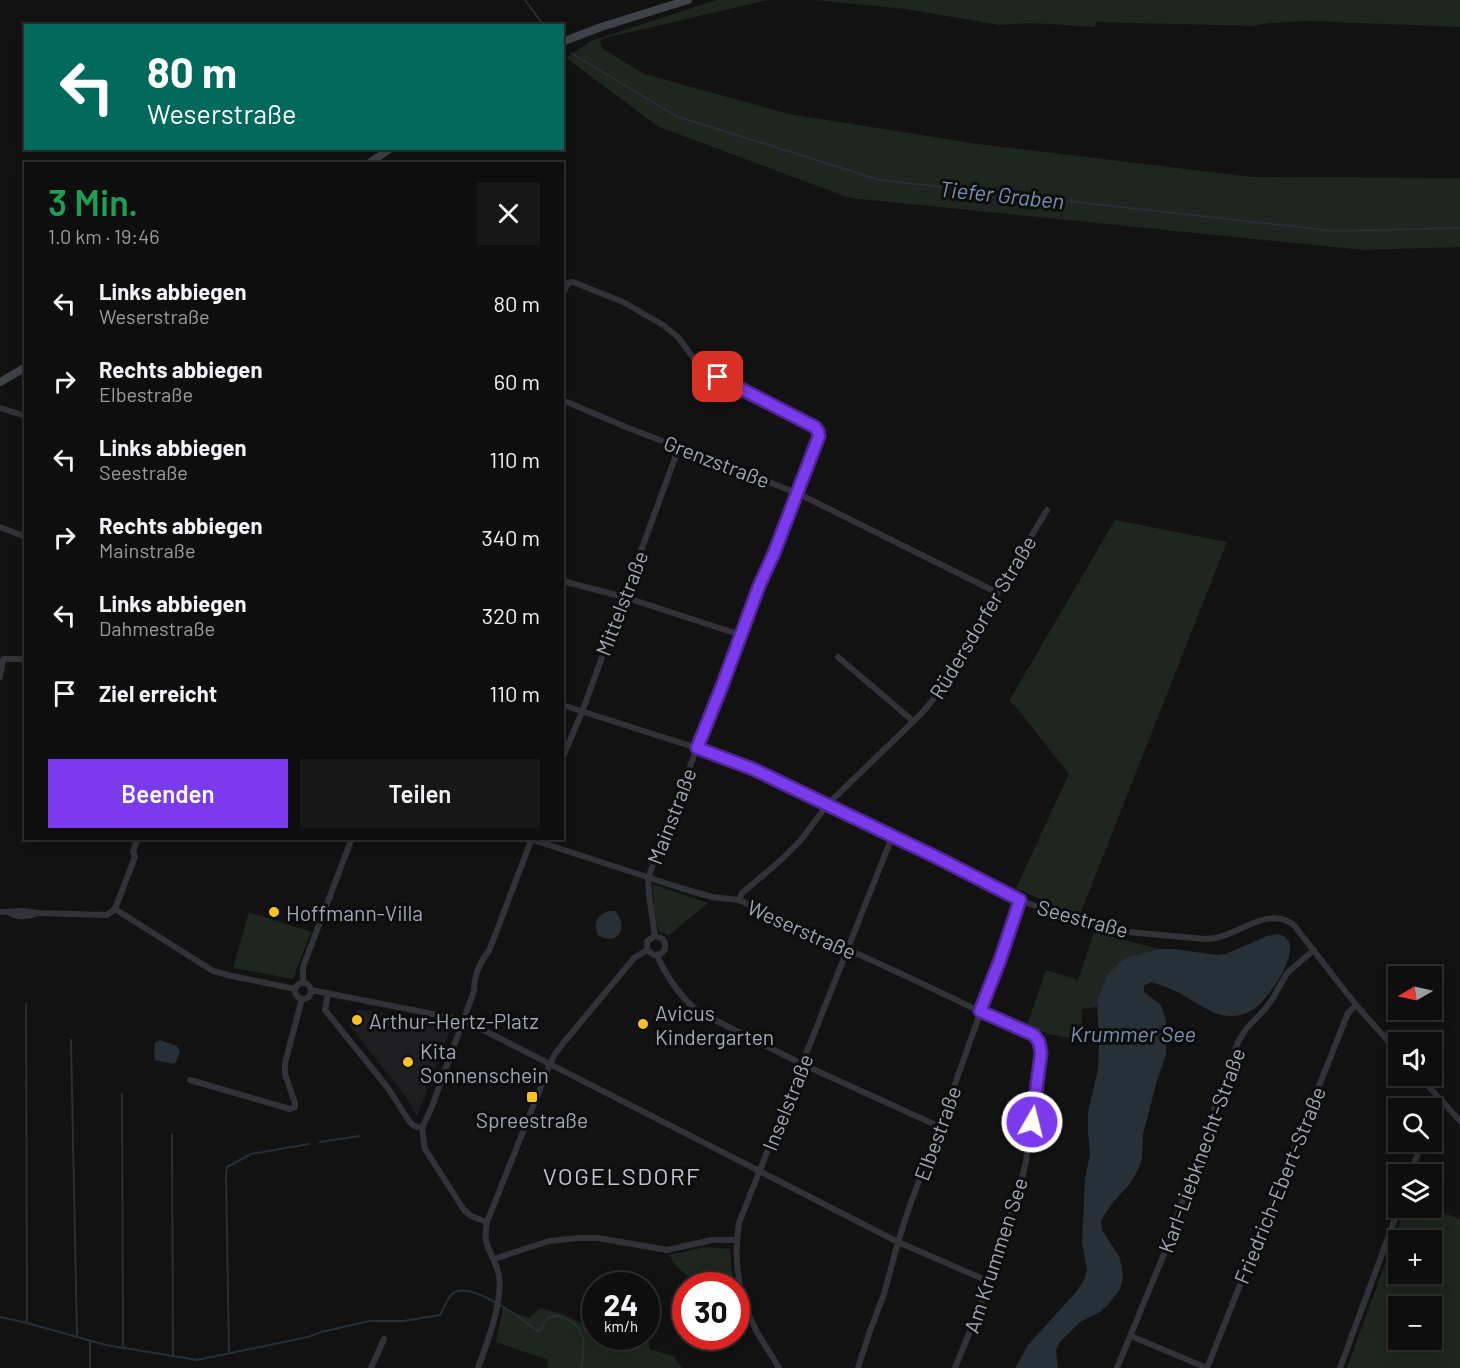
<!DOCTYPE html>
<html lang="de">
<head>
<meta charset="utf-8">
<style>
  body { margin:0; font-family:Barlow,sans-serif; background:#171717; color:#f1f3f6; height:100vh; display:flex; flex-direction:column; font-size:22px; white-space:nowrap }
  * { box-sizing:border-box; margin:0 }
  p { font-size:20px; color:#9b9c9e }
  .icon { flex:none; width:33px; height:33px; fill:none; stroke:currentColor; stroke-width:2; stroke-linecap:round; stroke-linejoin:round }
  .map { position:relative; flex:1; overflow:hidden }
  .details { position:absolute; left:24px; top:162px; width:540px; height:678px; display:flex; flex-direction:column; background:#0e0e0e; border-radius:0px; box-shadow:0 3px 15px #0003,0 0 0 2px #2e2e2e }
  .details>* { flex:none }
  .top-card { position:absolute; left:24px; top:24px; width:540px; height:126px; border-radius:0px; box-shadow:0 3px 15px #0003,0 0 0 2px #2e2e2e; background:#00695c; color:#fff; overflow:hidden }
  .needle { width:39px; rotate:261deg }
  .tools { position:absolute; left:1388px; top:966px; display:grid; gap:12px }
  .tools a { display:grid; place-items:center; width:54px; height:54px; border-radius:0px; background:#0e0e0e; box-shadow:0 3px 15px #0003,0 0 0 2px #2e2e2e; font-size:30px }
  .speed { position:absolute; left:582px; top:1272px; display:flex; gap:12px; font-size:30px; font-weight:700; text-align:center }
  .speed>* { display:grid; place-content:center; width:78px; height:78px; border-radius:50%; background:#0e0e0e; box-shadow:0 3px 15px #0003,0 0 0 2px #2e2e2e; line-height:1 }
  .speed small { font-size:15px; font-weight:400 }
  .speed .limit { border:9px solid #d22; background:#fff; color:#111 }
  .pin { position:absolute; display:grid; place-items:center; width:51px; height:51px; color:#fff; margin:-26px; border-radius:12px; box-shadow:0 3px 9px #0006 }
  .me { position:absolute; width:66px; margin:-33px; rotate:8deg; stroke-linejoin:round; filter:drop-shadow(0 0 4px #0008) }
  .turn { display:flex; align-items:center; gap:21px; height:126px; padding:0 24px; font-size:27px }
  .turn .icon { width:78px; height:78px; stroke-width:2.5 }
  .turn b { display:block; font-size:42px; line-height:51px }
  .round { display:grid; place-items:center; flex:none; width:63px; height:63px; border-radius:0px; background:#171717 }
  .summary { display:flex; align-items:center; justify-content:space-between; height:102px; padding:0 24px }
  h1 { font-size:36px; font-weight:600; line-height:45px; color:#1e9e55 }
  .primary-button { display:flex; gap:12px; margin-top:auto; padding:12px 24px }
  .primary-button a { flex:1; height:69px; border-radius:0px; background:#7c3aed; color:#fff; font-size:24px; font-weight:600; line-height:69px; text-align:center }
  .primary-button a+a { background:#171717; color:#f1f3f6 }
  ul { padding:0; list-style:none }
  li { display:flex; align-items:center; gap:18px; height:78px; padding:0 24px }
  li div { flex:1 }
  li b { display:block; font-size:22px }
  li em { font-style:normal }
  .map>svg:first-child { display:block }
  .built { fill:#1e1e20 }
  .green { fill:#1e261f; fill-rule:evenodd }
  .water { fill:#272f37 }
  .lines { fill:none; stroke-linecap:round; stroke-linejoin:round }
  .stream { stroke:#272f37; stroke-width:2 }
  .minor { stroke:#323338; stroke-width:6 }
  .secondary { stroke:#404249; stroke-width:8 }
  .route-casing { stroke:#51269a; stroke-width:15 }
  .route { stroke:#7c3aed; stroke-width:10 }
  .poi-dot { fill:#fac123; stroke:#0d0d0e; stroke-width:2 }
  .labels { text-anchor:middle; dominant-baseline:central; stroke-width:6; stroke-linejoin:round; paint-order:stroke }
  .street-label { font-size:21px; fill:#a2a7b5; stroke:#0d0d0e }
  .poi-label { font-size:21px; fill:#a2a7b5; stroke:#0d0d0e; text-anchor:start }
  .water-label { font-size:22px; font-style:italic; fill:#7792b2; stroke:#0d0d0e }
  .quarter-label { font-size:24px; letter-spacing:1.5px; fill:#c3c6d0; stroke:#0d0d0e }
</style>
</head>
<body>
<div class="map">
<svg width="1460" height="1368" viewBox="0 0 1460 1368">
  <rect width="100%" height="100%" fill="#121213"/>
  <path class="built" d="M358,1009l93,18 -34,89 -11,-19 -57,-72z"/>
  <g class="green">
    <path d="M716,0h52l-163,38 -5,2 2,8 42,26 145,40 189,30 274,33 208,1v69l-96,3 -514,-52 -191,-71 -93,-69 25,-17z"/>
    <path d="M815,0h645v27l-150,-6 -42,2 -14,3 -158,-4 -1,5 -64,-4 -31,2 -95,-16z"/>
    <path d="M1115,520l112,22 -148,375 -63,-29 53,-114 -53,-67 -7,-6z"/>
    <path d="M653,884l55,19 -40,33 -4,-3 -5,-1c-5,-16 -6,-32 -6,-48z"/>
    <path d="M249,912l62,20 -18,47 -60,-11z"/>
    <path d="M1094,932l65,17 -22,6 -40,45v7l-15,2v31l-34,-6 -21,-9 19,-55 32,10z"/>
    <path d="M1405,1208h24l31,11v149h-113zM1431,1240v34h-33v-34zM1431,1306v34h-33v-34z"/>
    <path d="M705,1247l25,2 3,36h-36l-20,-18 -8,-12z"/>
    <path d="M647,1295h11l-1,15 -6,7 -4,13 3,19 23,7 9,12h-135l1,-8 -52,-18 7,-34 26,10 11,-10 23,6 17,9 15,-11 1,24h50z"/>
  </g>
  <g class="water">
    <path d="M608,911h7c14,14 4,37 -17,24 -5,-12 -2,-19 10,-24z"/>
    <path d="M1277,934c34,5 -7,61 -19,72 -7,6 -17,10 -26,10 -21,1 -41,-19 -59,-26 -7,-3 -15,-6 -22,-8l-7,4v6l16,12 3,6 3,11v33l-10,30 -13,50 -1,25 -3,9 -9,16 -16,17 -13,19 1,10 17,26 3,12 1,10 -3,11 -12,16 -8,7 -20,10 -20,20 -4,8 2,18h-43l13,-23 48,-53 8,-12 3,-10 -5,-27 3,-65 5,-23 -2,-22v-21l10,-43 1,-27 -2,-42 11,-26 17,-16 34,-9h15l43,6 9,-1 41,-18z"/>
    <path d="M160,1040l17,6 3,5 -4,11 -3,2 -18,-4 -1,-7 1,-10z"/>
  </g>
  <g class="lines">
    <g class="stream">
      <path d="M525,0l19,26"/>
      <path d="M571,53l105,63 204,64 454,51 126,-3"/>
      <path d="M26,1004l1,319"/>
      <path d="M71,1040l6,297"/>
      <path d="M122,1094l1,252"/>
      <path d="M172,1135l1,221"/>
      <path d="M320,1142l39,-6"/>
      <path d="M0,1317l27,6 79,22 91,15 111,-23 13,-5 49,-11h34l36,-6c4,-7 8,-20 15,-23 20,-9 66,27 83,39h2c2,-3 5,-11 8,-13 13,-7 32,7 35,20 2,10 -1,21 -2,30"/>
      <path d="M229,1353l-3,-178 1,-8 24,-13 58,-10"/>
      <path d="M90,1368v-27"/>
    </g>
    <g class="minor">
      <path d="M562,295l6,-12 5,-1 50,20 40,23 15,12 16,22 10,9 14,9 97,50 3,4 1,5 -45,117 -15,33 -37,100 -25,62 -49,130 1,17 6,41"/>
      <path d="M562,400l64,27 171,66 201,100"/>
      <path d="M0,408l26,8"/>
      <path d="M0,527l26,10"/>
      <path d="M562,581l62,16 117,38"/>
      <path d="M838,657l75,64"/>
      <path d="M0,677l3,-18h23"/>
      <path d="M562,705l135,43 56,21 221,107 46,24 34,13 35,10 39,9 77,7c32,0 58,-34 88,-15l63,81 42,47"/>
      <path d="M562,759l20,-47 97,-265"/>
      <path d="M527,838l157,51 28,8 27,3c79,36 159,71 238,110 14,7 47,16 58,26 5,5 6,11 6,17l-15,108 -4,17 -32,104 -35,86"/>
      <path d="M739,900l3,-7 39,-33 20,-20 26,-35 94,-91 11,-13 115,-191"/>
      <path d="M115,909l98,62 19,5 63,13"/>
      <path d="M0,912l23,-1 14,2 70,2 8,-6 20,-52 -2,-6 5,-13"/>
      <path d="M10,913c8,5 19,4 27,0"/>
      <path d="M647,950l7,5c10,0 14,-8 9,-16l-8,-3"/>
      <path d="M647,950v-9l8,-5"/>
      <path d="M657,955c9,21 24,43 42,57l103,52 136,62"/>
      <circle cx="303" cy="991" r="8"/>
      <path d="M303,983v-16l49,-129"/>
      <path d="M311,990l153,30 434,222 92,40"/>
      <path d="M328,993l-3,17 63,78 21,33 5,5 8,2 3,21 39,61 7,6 16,6"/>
      <path d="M1419,1076l41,45"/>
      <path d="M190,1080l100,29 5,-2v-4l-10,-29v-11l17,-64"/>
      <path d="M1431,1116l3,-8 7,-8"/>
      <path d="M422,1128l9,-19 43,-118c0,-16 5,-28 15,-40l43,-113"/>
      <path d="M1410,1174l12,-32"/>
      <path d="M494,1259l55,-18 29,-3h20l69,12 45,-10h24"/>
      <path d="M1131,1336l76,32"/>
      <path d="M371,1368l13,-29"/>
      <path d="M478,1368c9,-25 25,-66 21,-92 -2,-12 -10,-23 -13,-35 -1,-6 0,-13 1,-19l63,-158 5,-10 10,-13 69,-83 13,-8"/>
      <path d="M779,1368c-7,-12 -15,-24 -22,-36 -18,-34 -24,-72 -18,-109l153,-386"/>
      <path d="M858,1368l12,-37 14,-37 14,-52 12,-37 45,-121 65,-184"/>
      <path d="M1117,1368l47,-114 74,-212 8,-13 19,-20 8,-11 14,-25 27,-23"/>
      <path d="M1207,1368l141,-355 8,-8"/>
      <path d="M1340,1368l59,-160"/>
    </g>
    <g class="secondary">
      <path d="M562,42l39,-15 87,-27"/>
      <path d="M368,164l23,-16"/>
      <path d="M0,382l26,-15"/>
    </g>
  </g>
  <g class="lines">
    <g class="route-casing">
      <path id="route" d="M718,377l97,50 3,4 1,5 -45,117 -15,33 -37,100 -25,62 56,21 183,88 84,43 -20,60 -20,51 54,24 5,7 2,11 -9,69"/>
    </g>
    <use href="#route" class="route"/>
  </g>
  <g class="poi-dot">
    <circle cx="274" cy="912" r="6"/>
    <circle cx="357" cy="1020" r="6"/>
    <circle cx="643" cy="1024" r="6"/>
    <circle cx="408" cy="1062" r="6"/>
    <rect x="526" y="1091" width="12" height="12" rx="3"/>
  </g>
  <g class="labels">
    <g class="street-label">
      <text transform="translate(717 461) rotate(21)">Grenzstraße</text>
      <text transform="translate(621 603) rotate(-69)">Mittelstraße</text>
      <text transform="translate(982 617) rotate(-59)">Rüdersdorfer Straße</text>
      <text transform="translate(671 816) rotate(-69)">Mainstraße</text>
      <text transform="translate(1083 918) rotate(15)">Seestraße</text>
      <text transform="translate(802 929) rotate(24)">Weserstraße</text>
      <text transform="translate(787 1102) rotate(-68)">Inselstraße</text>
      <text transform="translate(937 1133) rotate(-70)">Elbestraße</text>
      <text transform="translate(1201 1150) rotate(-70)">Karl-Liebknecht-Straße</text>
      <text transform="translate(1279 1185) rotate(-68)">Friedrich-Ebert-Straße</text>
      <text transform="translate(995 1255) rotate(-72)">Am Krummen See</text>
    </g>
    <g class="poi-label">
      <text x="286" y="912">Hoffmann-Villa</text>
      <text x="655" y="1012">Avicus<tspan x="655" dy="24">Kindergarten</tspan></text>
      <text x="369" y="1020">Arthur-Hertz-Platz</text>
      <text x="420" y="1050">Kita<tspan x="420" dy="24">Sonnenschein</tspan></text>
      <text x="532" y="1119" text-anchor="middle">Spreestraße</text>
    </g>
    <g class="water-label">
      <text transform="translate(1002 194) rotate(6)">Tiefer Graben</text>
      <text x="1133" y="1033">Krummer See</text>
    </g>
    <g class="quarter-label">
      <text x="622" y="1175">VOGELSDORF</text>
    </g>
  </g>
</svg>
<div class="tools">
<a><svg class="needle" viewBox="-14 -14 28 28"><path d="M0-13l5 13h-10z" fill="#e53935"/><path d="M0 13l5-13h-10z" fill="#9b9c9e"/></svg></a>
<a><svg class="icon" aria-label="sound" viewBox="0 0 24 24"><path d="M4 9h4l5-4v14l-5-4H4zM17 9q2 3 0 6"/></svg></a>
<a><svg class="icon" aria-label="search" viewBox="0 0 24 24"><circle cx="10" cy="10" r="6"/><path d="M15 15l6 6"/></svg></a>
<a><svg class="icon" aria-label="layers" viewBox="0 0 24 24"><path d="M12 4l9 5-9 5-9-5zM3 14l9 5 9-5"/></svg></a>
<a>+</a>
<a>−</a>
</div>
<div class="speed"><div>24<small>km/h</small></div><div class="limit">30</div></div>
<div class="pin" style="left:718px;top:377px;background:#d93025"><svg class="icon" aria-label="arrive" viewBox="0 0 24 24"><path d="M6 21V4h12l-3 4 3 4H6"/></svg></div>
<svg class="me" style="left:1032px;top:1122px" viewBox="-20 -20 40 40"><circle r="17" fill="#7c3aed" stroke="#fff" stroke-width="3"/><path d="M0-11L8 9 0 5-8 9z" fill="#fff"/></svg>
<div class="top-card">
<div class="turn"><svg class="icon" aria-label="left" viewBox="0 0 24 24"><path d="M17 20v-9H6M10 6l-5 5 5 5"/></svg><div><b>80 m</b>Weserstraße</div></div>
</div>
<section class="details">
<div class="summary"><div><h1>3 Min.</h1><p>1.0 km · 19:46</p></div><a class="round"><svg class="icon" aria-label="close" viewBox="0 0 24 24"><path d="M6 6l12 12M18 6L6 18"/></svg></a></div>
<ul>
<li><svg class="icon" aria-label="left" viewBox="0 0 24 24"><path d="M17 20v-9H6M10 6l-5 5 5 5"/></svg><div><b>Links abbiegen</b><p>Weserstraße</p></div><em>80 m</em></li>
<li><svg class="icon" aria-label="right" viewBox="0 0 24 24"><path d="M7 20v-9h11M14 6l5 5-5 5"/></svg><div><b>Rechts abbiegen</b><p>Elbestraße</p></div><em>60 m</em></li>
<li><svg class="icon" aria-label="left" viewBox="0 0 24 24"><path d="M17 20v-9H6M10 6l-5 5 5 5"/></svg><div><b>Links abbiegen</b><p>Seestraße</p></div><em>110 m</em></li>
<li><svg class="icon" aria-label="right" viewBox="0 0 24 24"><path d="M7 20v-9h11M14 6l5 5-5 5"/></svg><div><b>Rechts abbiegen</b><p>Mainstraße</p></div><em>340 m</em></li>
<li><svg class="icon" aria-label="left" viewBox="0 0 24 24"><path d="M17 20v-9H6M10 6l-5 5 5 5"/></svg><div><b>Links abbiegen</b><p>Dahmestraße</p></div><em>320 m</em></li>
<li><svg class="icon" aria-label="arrive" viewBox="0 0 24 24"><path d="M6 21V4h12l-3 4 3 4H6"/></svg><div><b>Ziel erreicht</b></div><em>110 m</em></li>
</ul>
<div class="primary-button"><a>Beenden</a><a>Teilen</a></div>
</section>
</div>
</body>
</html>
